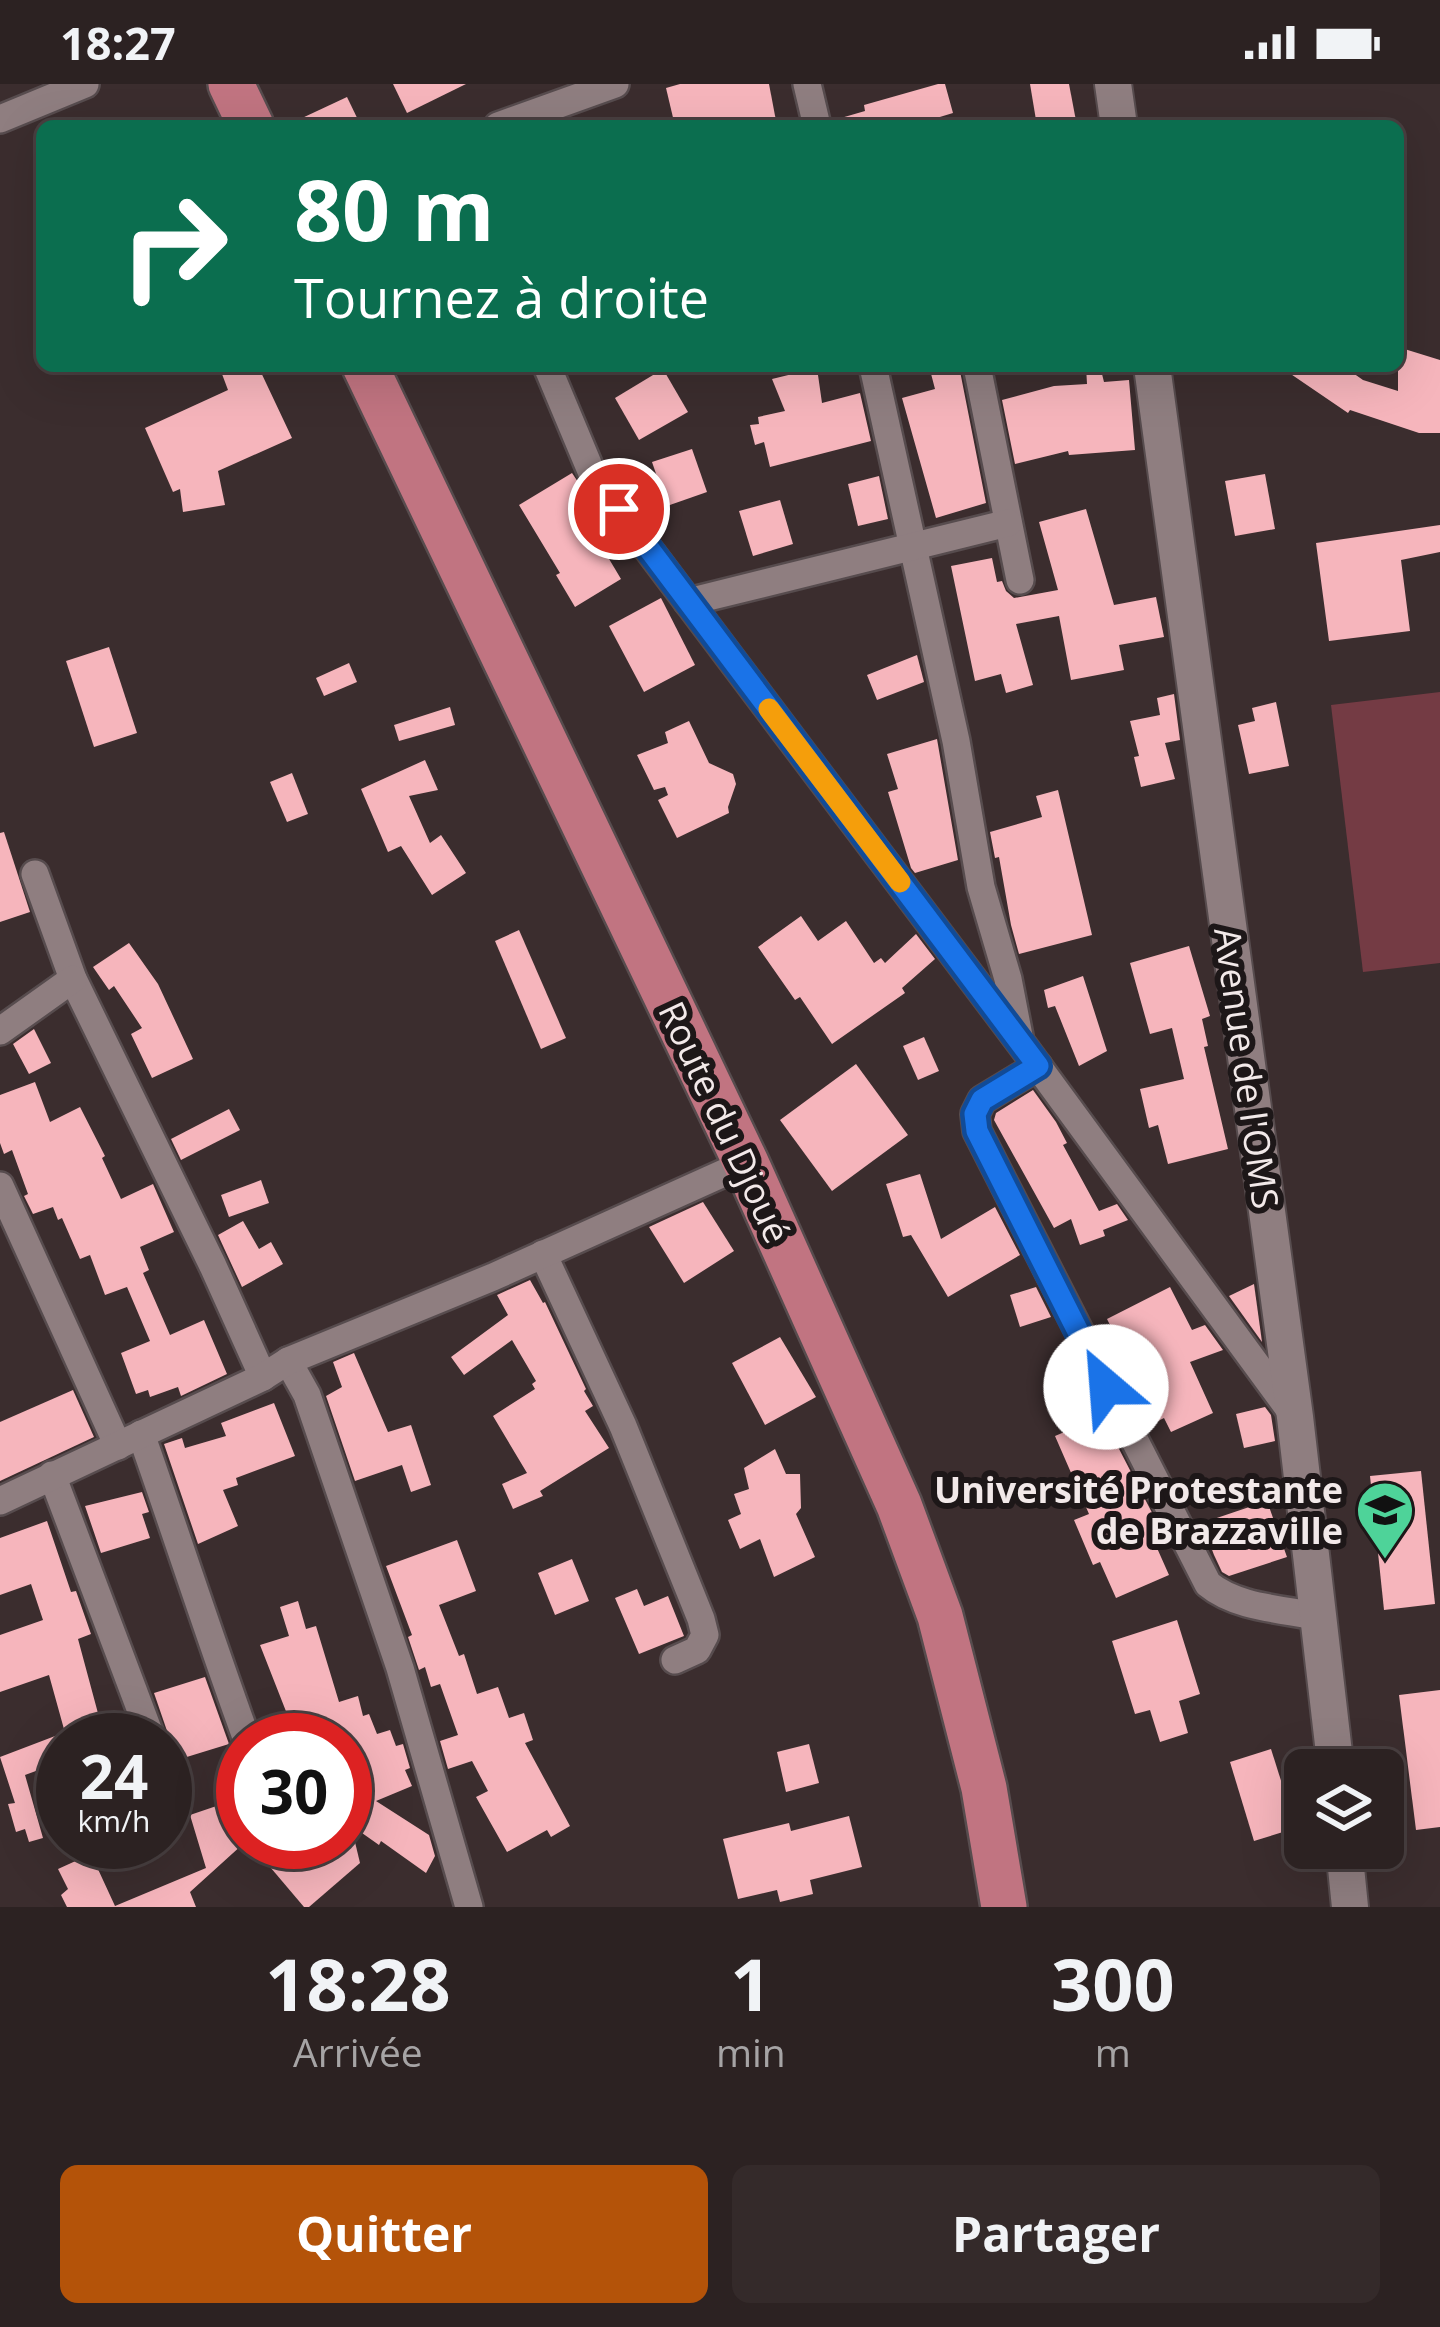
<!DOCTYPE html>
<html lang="fr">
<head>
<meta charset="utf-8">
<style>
  body { margin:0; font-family:"Open Sans",sans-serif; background:#342a2a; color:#f1f3f6; height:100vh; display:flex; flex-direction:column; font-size:45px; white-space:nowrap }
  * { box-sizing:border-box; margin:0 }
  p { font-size:39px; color:#a6a4a5 }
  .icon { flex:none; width:66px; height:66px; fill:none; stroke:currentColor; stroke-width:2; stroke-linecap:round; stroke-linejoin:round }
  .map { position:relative; height:1823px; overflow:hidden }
  .side { display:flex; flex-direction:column; background:#2c2222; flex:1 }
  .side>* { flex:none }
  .guide { position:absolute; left:36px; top:36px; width:1368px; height:252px; border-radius:18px; box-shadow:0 12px 48px #0002,0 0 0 3px #483f40; background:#0b6e4f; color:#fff; overflow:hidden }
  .controls { position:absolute; left:1284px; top:1665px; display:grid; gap:24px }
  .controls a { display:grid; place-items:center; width:120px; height:120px; border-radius:18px; background:#2c2222; box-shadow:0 12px 48px #0002,0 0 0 3px #483f40; font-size:60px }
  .speed { position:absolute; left:36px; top:1629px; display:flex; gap:24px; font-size:60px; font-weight:700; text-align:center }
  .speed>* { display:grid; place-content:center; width:156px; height:156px; border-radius:50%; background:#2c2222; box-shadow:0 12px 48px #0002,0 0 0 3px #483f40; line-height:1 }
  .speed small { font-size:30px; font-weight:400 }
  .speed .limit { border:18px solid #d22; background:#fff; color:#111 }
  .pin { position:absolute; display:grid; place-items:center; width:102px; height:102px; color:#fff; margin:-51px; border:6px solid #fff; border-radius:50%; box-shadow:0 3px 12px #0007 }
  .me { position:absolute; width:132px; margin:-66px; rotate:333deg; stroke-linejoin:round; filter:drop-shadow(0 0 9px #0008) }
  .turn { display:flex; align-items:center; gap:42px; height:252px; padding:0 60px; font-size:54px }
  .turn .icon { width:156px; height:156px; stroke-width:2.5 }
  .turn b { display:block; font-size:84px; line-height:102px }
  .eta { display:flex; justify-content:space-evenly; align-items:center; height:204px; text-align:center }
  .eta b { font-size:72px; font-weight:700; line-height:84px }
  .primary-button { display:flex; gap:24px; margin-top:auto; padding:24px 60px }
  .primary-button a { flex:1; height:138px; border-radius:18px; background:#b45309; color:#fff; font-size:48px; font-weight:700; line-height:138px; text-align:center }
  .primary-button a+a { background:#342a2a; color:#f1f3f6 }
  .status { display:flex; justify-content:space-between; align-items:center; height:84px; padding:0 60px; background:#2c2222; direction:ltr }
  .status svg { height:33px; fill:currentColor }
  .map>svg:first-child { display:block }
  .green { fill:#743b44 }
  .building { fill:#f6b5bc }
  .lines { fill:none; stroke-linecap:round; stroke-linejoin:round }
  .minor-casing { stroke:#574c4e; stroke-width:32 }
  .tertiary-casing { stroke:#574c4e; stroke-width:40 }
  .primary-casing { stroke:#574c4e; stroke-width:50 }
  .minor { stroke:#8f7e80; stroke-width:27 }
  .tertiary { stroke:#8f7e80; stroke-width:36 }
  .primary { stroke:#c17481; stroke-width:45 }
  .route-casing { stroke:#114b97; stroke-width:30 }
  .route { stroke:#1a73e8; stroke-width:21 }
  .slow { stroke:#f59e0b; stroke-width:21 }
  .labels { text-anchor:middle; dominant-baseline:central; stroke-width:12; stroke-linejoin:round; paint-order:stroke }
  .street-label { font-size:36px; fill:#f2e9e9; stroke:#1d1718 }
  .poi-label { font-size:36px; font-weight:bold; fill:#f2e9e9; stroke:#1d1718; text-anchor:end }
</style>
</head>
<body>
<div class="status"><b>18:27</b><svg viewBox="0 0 49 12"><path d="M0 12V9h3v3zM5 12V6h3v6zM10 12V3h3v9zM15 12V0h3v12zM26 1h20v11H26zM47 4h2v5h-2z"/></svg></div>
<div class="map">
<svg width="1440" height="1823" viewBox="0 0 1440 1823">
  <rect width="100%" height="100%" fill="#3b2d2e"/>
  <path class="green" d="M1440,608v271l-77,9 -32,-267z"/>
  <g class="building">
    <path d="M393,0h73l-59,29z"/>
    <path d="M680,0h89l8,42h-102l-9,-38z"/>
    <path d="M938,0h7l8,29 -43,13h-75l-1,-6 31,-9 -1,-6z"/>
    <path d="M1030,0h39l8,42h-40z"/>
    <path d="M347,13l14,29h-76z"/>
    <path d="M1398,263l42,13v73h-21l-69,-23 -2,3 -69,-47h64l20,14 35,11z"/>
    <path d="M219,282h39l34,72 -74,33 7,34 -42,7 -3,-23 -7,3 -28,-64 83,-38z"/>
    <path d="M929,282h30l27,137 -50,15 -34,-120 33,-9z"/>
    <path d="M1086,282h14l4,16 25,-2 6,70 -66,5 -1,-4 -53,13 -13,-64 52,-14 33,-2z"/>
    <path d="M817,284l5,35 38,-10 11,48 -101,26 -6,-25 -9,3 -5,-20 9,-1 -1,-7 27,-6 -13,-32z"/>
    <path d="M663,285l25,43 -49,28 -24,-42z"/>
    <path d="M692,365l15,43 -40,14 -15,-44z"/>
    <path d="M572,389l31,46 -13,8 31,52 -46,28 -19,-32 4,-2 -41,-68z"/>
    <path d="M1265,390l10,55 -40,7 -10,-55z"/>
    <path d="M879,392l9,43 -30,7 -10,-42z"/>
    <path d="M780,416l13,44 -40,12 -14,-45z"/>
    <path d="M1086,425l28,96 42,-8 8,40 -45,8 5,25 -53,10 -12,-64 -43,8 17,61 -27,8 -5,-19 -26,7 -24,-115 41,-8 5,24 5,-1 4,10 8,7 44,-8 -19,-68z"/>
    <path d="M1440,441v27l-39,8 9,71 -81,10 -13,-98z"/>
    <path d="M661,514l34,67 -51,27 -35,-66z"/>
    <path d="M109,563l28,86 -43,14 -28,-86z"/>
    <path d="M917,571l7,27 -47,18 -10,-25z"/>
    <path d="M349,579l8,19 -33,14 -8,-18z"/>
    <path d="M1174,610l6,46 -15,3 10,36 -34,8 -7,-30 5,-1 -9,-35 30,-6 -3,-17z"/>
    <path d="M1276,618l13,64 -40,8 -11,-49 17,-4 -3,-13z"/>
    <path d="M450,623l5,18 -56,16 -5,-16z"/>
    <path d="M689,637l20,42 24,11 3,10 -8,23 1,6 -52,25 -19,-38 10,-5 -3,-8 -11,3 -17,-35 31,-12 -3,-11z"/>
    <path d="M937,655l21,121 -43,13 -4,-5 -23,-76 10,-3 -11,-35z"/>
    <path d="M425,676l13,30 -29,6 21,47 11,-8 25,38 -34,22 -31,-49 -13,6 -27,-63z"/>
    <path d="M292,689l16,41 -21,8 -17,-40z"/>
    <path d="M1058,706l34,145 -73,19 -8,-29 -12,-68 -4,1 -5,-26 52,-15 -6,-21z"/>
    <path d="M4,748l26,80 -30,10v-89z"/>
    <path d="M801,832l17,25 28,-20 28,42 7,-5 4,5 31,-29 19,25 -33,29 3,5 -73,51 -32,-47 -5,3 -37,-53z"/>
    <path d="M519,846l47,108 -25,11 -46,-108z"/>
    <path d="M129,859l29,41 35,75 -41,19 -21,-44 11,-6 -28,-42 -5,4 -16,-23z"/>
    <path d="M1189,862l21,70 -8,3 6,27 -4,1 24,102 -60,15 -10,-39 -9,3 -9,-39 44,-10 -12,-51 -22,6 -20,-71z"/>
    <path d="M1083,892l24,75 -28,15 -24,-60 -7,2 -4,-18z"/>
    <path d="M34,945l17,34 -22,11 -16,-30z"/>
    <path d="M924,953l15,34 -21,9 -15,-34z"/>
    <path d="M856,980l52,71 -76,56 -52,-71z"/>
    <path d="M35,998l15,40 30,-15 25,49 -3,2 19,41 32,-15 21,48 -34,15 9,23 -6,3 27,62 34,-15 23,54 -46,22 -3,-9 -28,10 -2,-7 -12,4 -15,-41 29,-12 -23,-54 -22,8 -15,-40 -10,4 -18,-41 -4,2 -5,-13 -20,7 -9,-18 4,-2 -16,-44 -8,4 -4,-11v-48z"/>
    <path d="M1033,1006l23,32 11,21 -4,2 36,66 18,-7 11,16 -25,10 2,6 -25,9 -9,-26 -17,9 -60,-108 2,-7z"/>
    <path d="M229,1025l11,21 -59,30 -10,-21z"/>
    <path d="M920,1090l21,65 54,-32 25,48 -72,42 -37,-62 -8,2 -17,-53z"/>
    <path d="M261,1096l8,23 -40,14 -8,-22z"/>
    <path d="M703,1118l31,49 -50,32 -35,-56z"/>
    <path d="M243,1137l16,28 12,-7 12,22 -41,23 -24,-52z"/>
    <path d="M530,1196l13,23 2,-1 41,87 -2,2 9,15 -8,5 24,37 -69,43 3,5 -30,13 -11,-25 25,-11 -34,-57 42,-27 -3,-5 4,-3 -24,-41 -48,35 -13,-18 57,-42 -11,-20z"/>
    <path d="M1254,1200l8,58 -33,-46z"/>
    <path d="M1036,1203l15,30 -31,10 -10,-32z"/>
    <path d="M1170,1203l22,43 13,-5 18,25 -33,12 23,51 -42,19 -7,-14 -16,8 -31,-61 11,-4 -21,-42z"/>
    <path d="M780,1253l36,60 -51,28 -33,-62z"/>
    <path d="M354,1269l34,79 23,-7 20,60 -20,7 -9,-27 -47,16 -29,-85 16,-9 -9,-25z"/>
    <path d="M73,1306l21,47 -94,44v-59z"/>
    <path d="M274,1319l21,53 -59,22 2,7 -15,5 15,36 -40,18 -34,-100 18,-6 3,10 41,-12 -5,-13z"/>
    <path d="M1265,1323l6,8 4,26 -31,7 -8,-34z"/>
    <path d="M1102,1332l61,118 -10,5 16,36 -53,23 -16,-36 -7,3 -19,-45 15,-6 -34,-78z"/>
    <path d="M775,1365l11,25h14l1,34 -5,6 19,43 -41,20 -14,-38 -20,10 -12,-29 13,-6 -7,-20 15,-5 -5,-21z"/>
    <path d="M1421,1387l14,133 -51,6 -14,-134z"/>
    <path d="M142,1408l7,20 -7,2 8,24 -49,15 -16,-47z"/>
    <path d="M1267,1417l20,56 -58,19 -7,-4 -8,-17 -12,-32z"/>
    <path d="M47,1437l24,71 5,-1 15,43 -13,5 21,78 13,-5 10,28h-55l-18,-65 -49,17v-57l43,-15 -12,-36 -31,11v-57z"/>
    <path d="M457,1456l19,51 -37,14 20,51 5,-2 13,40 21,-7 11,31 15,-5 9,27 -8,3 45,83 -19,11 -4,-7 -40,22 -31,-55 12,-6 -16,-30 -24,8 -8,-28 18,-6 -18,-51 -9,3 -6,-20 -6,3 -11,-33 4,-2 -26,-69z"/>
    <path d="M572,1475l17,42 -34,14 -17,-42z"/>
    <path d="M637,1505l7,17 24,-10 16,40 -45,18 -24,-56z"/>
    <path d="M298,1517l8,28 10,-3 23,76 19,-6 5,20 6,-2 8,20 13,-4 6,16 7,-2 7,24 -5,2 7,16 -36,15 53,34 6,21 -9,17 -45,-32 -2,4 -34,-24v-81h-80l-3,-10 27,-11 -29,-74 29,-9 -9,-29z"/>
    <path d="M1177,1536l23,74 -21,7 9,32 -28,9 -10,-32 -15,4 -23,-73z"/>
    <path d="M205,1593l24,67 -52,16 -23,-67z"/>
    <path d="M1440,1606v137l-24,3 -17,-135z"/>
    <path d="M63,1649v28l-38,14 18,63 -14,4 -4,-13 -9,3 -8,-28 7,-1 -15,-46z"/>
    <path d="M809,1660l10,39 -33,9 -9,-40z"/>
    <path d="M1271,1665l25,79 -42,13 -24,-79z"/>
    <path d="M243,1713v47l-53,48 6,15h-129l-6,-12 7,-6 -10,-20 33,-15 24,52 91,-38 -16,-53z"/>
    <path d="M849,1732l13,51 -52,13 3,14 -33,8 -3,-12 -39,9 -15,-60 66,-16 2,8z"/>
    <path d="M97,1758h62l1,6 -57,16z"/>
    <path d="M249,1758h106l5,21 -51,44h-5z"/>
  </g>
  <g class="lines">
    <g class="minor-casing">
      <g id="minor">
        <path d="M807,0l10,42"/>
        <path d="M0,35l85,-35"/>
        <path d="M498,42l117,-42"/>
        <path d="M547,282l44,105 12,18 417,553 272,371"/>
        <path d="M873,282l83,375 25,146 27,92 11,57"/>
        <path d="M977,282l43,214"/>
        <path d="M688,518l320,-79"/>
        <path d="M35,790l38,105 140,287 50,111"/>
        <path d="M0,947l73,-52"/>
        <path d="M1038,982l-56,34 -7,14 2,17 231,453c29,24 75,25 112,33"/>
        <path d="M0,1102l118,260"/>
        <path d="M543,1170l80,172 78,193 4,16 -8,15 -22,10"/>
        <path d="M288,1277l19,34 93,273 69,239"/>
        <path d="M141,1350c36,102 69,205 106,306"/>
        <path d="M52,1391l100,265"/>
        <path d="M0,1417l263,-124 25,-16 205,-84 253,-114"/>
        <path d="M165,1689l11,30"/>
      </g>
    </g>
    <g class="tertiary-casing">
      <g id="tertiary">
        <path d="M1113,0l6,42"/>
        <path d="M1152,282l143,1051 41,353"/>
        <path d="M1344,1764l6,59"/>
      </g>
    </g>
    <g class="primary-casing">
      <g id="primary">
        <path d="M231,0l20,42"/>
        <path d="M365,282l381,797 153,342 41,111 44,172 20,119"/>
      </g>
    </g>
    <use href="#minor" class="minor"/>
    <use href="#tertiary" class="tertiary"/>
    <use href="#primary" class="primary"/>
  </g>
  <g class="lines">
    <g class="route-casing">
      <path id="route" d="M619,425l419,557 -56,34 -7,14 2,17 129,256"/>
    </g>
    <use href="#route" class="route"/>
    <path class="slow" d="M769,625l131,173"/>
  </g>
  <defs>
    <g id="university-pin" transform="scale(3)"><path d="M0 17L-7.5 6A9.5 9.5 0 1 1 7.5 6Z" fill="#4ed399" stroke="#1d1718"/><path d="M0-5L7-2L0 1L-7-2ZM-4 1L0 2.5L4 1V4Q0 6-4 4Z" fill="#111"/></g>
  </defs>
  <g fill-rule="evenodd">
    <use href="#university-pin" x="1385" y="1426"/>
  </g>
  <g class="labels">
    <g class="street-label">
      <text transform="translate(1247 984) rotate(82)">Avenue de l'OMS</text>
      <text transform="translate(725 1038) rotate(65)">Route du Djoué</text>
    </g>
    <g class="poi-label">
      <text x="1343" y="1405">Université Protestante<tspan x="1343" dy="41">de Brazzaville</tspan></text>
    </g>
  </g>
</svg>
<div class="controls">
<a><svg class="icon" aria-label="layers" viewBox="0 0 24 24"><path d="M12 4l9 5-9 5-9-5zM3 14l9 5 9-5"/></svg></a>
</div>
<div class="speed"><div>24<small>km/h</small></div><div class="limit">30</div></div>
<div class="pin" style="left:619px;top:425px;background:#d93025"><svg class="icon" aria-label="arrive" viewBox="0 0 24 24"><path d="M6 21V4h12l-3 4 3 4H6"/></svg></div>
<svg class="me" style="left:1106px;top:1303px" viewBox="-20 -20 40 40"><circle r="19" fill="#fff"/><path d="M0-13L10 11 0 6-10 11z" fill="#1a73e8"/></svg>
<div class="guide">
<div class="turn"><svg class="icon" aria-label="right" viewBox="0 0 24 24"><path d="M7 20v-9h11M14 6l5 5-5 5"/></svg><div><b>80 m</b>Tournez à droite</div></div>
</div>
</div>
<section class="side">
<div class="eta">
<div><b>18:28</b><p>Arrivée</p></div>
<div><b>1</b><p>min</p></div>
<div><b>300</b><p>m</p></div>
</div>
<div class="primary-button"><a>Quitter</a><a>Partager</a></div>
</section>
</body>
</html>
